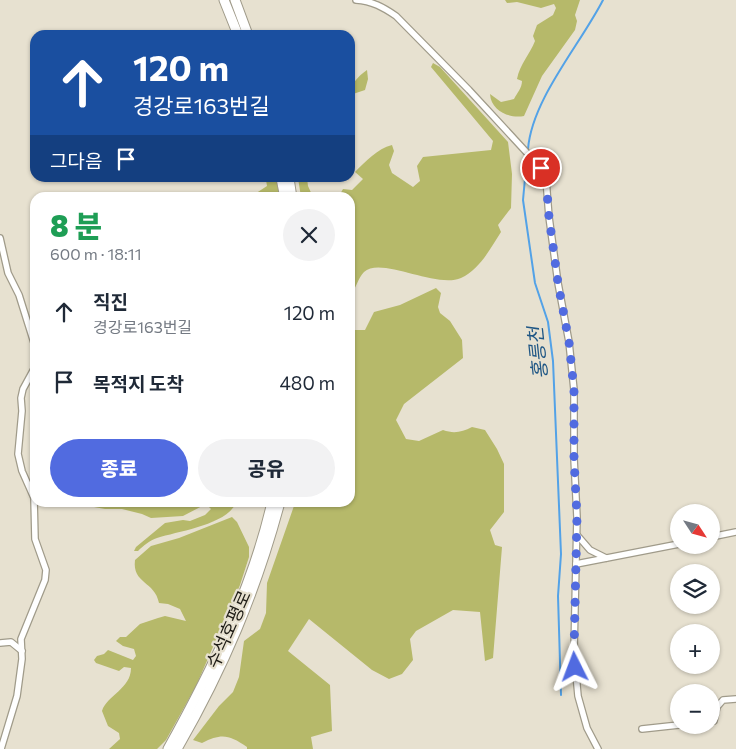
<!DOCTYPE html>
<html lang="ko">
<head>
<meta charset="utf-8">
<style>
  body { margin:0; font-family:Commissioner,"Noto Sans KR",sans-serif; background:#f2f2f3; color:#1f2937; height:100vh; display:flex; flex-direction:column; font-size:19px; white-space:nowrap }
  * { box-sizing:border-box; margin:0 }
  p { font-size:16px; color:#747a83 }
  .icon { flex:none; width:28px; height:28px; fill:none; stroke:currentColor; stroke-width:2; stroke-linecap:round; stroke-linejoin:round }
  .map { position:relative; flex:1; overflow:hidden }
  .side { position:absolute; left:30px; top:192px; width:325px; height:315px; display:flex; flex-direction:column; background:#fff; border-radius:15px; box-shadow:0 1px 4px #0004 }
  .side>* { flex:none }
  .banner { position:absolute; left:30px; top:30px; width:325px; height:152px; border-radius:15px; box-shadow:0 1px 4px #0004; background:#1a4fa0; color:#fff; overflow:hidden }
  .needle { width:32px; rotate:126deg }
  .fabs { position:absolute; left:670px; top:504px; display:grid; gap:10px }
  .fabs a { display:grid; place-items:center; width:50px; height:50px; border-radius:50%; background:#fff; box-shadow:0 1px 4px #0004; font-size:25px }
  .pin { position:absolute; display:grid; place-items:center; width:42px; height:42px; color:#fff; margin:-21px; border:2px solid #fff; border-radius:50%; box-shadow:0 1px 5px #0007 }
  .me { position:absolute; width:55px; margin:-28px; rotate:357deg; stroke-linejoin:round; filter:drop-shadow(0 0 4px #0008) }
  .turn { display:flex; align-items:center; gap:18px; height:105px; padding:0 20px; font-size:22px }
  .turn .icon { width:65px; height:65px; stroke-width:2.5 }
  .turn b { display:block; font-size:35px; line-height:42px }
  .then { display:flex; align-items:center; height:48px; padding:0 20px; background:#0003; gap:10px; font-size:19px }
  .round { display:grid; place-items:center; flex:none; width:52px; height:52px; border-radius:26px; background:#f2f2f3 }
  .head { display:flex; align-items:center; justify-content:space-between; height:85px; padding:0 20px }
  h1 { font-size:30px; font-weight:800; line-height:38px; color:#1e9e55 }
  .button { display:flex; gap:10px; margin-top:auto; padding:10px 20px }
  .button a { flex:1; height:58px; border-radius:30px; background:#516be0; color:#fff; font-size:20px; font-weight:800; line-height:58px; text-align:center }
  .button a+a { background:#f2f2f3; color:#1f2937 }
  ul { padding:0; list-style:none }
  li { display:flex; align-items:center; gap:15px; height:70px; padding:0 20px }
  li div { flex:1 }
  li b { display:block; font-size:19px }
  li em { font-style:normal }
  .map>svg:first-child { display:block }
  .green { fill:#b6b96a }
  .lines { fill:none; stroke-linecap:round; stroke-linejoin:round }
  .stream { stroke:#53a2e7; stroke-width:2 }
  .minor-casing { stroke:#a09b8a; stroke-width:8 }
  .highway-casing { stroke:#a09b8a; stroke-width:11 }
  .minor { stroke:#fff; stroke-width:5.5 }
  .highway { stroke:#fff; stroke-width:9 }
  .route { stroke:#516be0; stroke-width:9; stroke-dasharray:0 16.2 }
  .labels { text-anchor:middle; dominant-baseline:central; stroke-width:4.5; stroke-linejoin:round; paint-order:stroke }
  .street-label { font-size:18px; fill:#1d1b15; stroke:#e7e1d0 }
  .water-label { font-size:19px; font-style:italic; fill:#205785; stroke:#e7e1d0 }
</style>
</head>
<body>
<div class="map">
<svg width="736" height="749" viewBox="0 0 736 749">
  <rect width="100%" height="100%" fill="#e7e1d0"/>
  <g class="green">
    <path d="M505,0h75l-5,15 2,6 -2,9 -33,46 -18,40c-14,3 -33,-5 -34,-22l11,8 13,-3c3,-6 8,-11 8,-18l-5,-2c3,-15 13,-25 18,-38l-2,-5 4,-11 16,-10 3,-7 -2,-4 -13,4 -24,-6 -10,1z"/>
    <path d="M433,63l7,4 68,75 4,32 -1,34 -13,17 3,7c-11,17 -21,37 -40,46 -25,11 -80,-22 -97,-6 -6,6 -8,17 -14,23v-97l-14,-1 3,-1 4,-7 9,1 11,-11 -8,-7c11,-11 22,-23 37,-27l2,6 -5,14 3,8 21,14 7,-6 -3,-15 6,-9 68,-7 2,-9 -62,-74z"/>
    <path d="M367,70l1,9 -3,11 -15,5c0,-10 8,-19 17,-25z"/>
    <path d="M262,178h14l4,19h-30l17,-11 -1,-6z"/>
    <path d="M298,178h9l1,8 5,11h-12z"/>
    <path d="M436,288l5,5 -3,14 2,6 10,8 12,19 1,18 -59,46 -8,16 10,19 13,2 24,-11c11,4 19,2 29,-3l13,3 12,19 7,15v48l-14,18 5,15 7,2 -9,111 -8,3 -5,-49 -27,-2 -37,21 -6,8 3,21 -11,14 -13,5 -17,-9 -63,-51 -21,32 42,34 2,46 -21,6 2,12h-66v-2c-18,-12 -25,-14 -45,-4l-9,-3 26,-34 14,-14 6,-15 5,-36 16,-12 6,-16 1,-30 28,-80 55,-1v-175l5,3h10l9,-18 26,-7z"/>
    <path d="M92,503h144c-10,22 -57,28 -79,35 -7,2 -14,8 -19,13h-4l2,-4 29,-24 18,-3 7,1 15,-6 6,-6 -5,-5 -23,12 -32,2 -9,-4 -20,-5h-17l-11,-2z"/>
    <path d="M232,517l5,5 12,25v10l-9,28 -44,101 -30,54 -9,9h-48l11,-10 -1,-6 -11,-7 -6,-15c5,-16 29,-22 29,-43l-7,-1 -5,4 -23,-8 -2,-3 3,-4 7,-2 4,-4 25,10 3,-4 -2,-7 -11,-3 -7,-5 4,-4h6l14,-13 18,-6 7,-2 21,5 -6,-12 -12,-5 -9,-1c-4,-22 -27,-19 -24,-43l16,-14 28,-8z"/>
  </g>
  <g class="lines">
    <g class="stream">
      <path d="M528,149c4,-50 52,-104 75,-149"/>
      <path d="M527,157l-4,43 12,83 13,39 5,39 8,193 -3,42 3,99"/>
    </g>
    <g class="minor-casing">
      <g id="minor">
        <path d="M356,0c16,1 27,7 40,16l73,74 72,78 5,11 3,38 9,66 11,59 5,48v68l3,59 -3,135 4,44 9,32 11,21"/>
        <path d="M0,238l8,35 11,22 16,51"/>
        <path d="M577,535l13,15 16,8"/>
        <path d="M711,537l25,-5"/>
        <path d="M576,564l103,-20"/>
        <path d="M0,643l11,-1 11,9"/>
        <path d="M711,721h3l3,-14 6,-7 13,-1"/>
        <path d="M642,729l37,-4"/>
        <path d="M1,749l16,-53 5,-37 -1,-20 24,-59 1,-10 -11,-31 -1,-41 -12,-27 -4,-17 4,-43 -1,-13 2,-9 12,-22"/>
      </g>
    </g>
    <g class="highway-casing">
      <g id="highway">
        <path d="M224,0l14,35"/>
        <path d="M235,0l13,35"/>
        <path d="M281,178l4,20"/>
        <path d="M289,178l3,20"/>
        <path d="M168,749c43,-78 84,-159 104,-247"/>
        <path d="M177,749c46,-80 79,-157 103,-247"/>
      </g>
    </g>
    <use href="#minor" class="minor"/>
    <use href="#highway" class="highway"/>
  </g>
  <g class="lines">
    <path class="route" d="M541,168l5,11 3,38 9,66 11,59 5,48v68l3,59 -3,135 1,15"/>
  </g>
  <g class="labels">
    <g class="street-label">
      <text transform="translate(228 629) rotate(-66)">수석호평로</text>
    </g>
    <g class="water-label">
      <text transform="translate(537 353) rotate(-96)">홍릉천</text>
    </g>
  </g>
</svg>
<div class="fabs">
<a><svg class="needle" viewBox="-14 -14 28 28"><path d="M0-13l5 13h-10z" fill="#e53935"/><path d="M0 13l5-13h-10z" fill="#747a83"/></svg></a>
<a><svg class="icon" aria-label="layers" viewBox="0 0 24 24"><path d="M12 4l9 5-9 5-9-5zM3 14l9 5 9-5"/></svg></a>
<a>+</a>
<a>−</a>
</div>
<div class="pin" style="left:541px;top:168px;background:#d93025"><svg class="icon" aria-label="arrive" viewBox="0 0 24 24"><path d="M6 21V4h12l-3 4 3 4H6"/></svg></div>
<svg class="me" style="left:575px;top:667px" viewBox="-20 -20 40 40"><path d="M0-17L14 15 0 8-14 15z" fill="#516be0" stroke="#fff" stroke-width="4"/></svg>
<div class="banner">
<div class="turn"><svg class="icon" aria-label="ahead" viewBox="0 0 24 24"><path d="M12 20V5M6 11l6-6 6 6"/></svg><div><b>120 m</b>경강로163번길</div></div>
<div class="then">그다음<svg class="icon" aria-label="arrive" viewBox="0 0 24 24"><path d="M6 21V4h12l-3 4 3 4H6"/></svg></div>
</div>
<section class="side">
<div class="head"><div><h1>8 분</h1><p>600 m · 18:11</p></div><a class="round"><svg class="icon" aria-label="close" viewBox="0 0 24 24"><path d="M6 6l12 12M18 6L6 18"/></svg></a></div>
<ul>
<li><svg class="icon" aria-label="ahead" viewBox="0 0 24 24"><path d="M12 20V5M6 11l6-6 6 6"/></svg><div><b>직진</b><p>경강로163번길</p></div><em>120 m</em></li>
<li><svg class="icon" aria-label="arrive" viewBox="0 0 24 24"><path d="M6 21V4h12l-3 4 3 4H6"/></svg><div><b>목적지 도착</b></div><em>480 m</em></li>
</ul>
<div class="button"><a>종료</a><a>공유</a></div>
</section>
</div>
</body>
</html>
